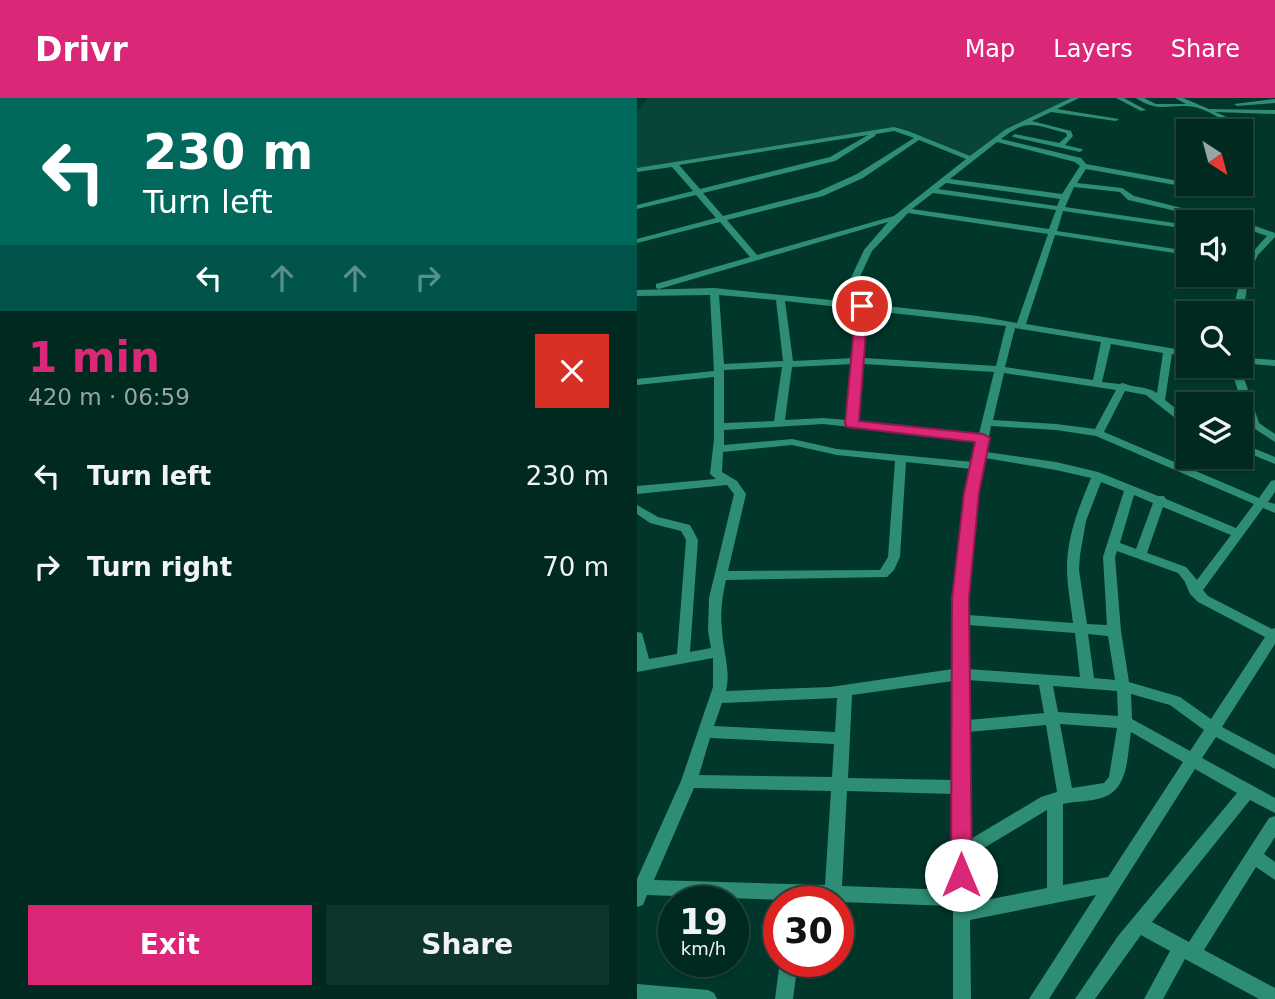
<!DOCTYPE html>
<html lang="en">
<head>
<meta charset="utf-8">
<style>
  body { margin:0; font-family:"DejaVu Sans",sans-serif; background:#0e352d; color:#f1f3f6; height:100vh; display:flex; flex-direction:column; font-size:26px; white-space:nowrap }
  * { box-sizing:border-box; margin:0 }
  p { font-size:23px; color:#95a6a5 }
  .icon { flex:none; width:38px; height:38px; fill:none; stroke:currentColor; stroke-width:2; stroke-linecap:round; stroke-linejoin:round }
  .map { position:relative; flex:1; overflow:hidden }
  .side { display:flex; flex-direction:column; background:#002920; width:637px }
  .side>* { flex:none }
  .top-card { background:#00695c; color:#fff; overflow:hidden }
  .needle { width:46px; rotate:144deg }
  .controls { position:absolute; left:539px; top:21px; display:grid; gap:14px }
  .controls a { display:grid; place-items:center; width:77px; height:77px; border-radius:0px; background:#002920; box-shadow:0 2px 5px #0004,0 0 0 2px #22453e; font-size:35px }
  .speed { position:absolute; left:21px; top:788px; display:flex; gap:14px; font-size:35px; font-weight:700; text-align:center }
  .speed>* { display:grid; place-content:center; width:91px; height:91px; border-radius:50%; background:#002920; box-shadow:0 2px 5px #0004,0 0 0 2px #22453e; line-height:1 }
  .speed small { font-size:18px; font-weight:400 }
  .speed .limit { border:10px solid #d22; background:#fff; color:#111 }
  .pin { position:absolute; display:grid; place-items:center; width:60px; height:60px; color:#fff; margin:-30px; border:4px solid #fff; border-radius:50%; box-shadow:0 2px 7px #0007 }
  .me { position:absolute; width:77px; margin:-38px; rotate:0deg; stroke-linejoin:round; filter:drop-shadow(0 0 5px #0008) }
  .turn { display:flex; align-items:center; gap:24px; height:147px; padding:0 28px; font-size:32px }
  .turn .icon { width:91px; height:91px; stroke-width:2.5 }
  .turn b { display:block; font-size:49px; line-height:60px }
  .lanes { display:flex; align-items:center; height:66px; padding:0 28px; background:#0003; justify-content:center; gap:35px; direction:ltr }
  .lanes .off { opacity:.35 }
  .round { display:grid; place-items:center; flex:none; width:74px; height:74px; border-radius:0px; background:#0e352d }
  .summary { display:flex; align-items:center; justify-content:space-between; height:119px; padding:0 28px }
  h1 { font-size:42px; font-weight:700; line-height:52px; color:#db2777 }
  .cta { display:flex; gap:14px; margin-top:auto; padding:14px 28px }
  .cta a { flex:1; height:80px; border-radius:0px; background:#db2777; color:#fff; font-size:28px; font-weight:700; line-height:80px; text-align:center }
  .cta a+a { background:#0e352d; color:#f1f3f6 }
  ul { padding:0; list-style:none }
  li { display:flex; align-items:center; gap:21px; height:91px; padding:0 28px }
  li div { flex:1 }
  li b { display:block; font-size:26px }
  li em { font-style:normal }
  header { display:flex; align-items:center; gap:42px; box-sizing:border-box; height:98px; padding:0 35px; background:#db2777; color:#fff }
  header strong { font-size:33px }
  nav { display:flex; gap:38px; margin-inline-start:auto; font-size:24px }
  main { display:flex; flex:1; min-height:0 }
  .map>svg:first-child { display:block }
  .built { fill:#084538 }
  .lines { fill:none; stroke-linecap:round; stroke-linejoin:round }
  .minor { fill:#2e8e75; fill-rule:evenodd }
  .route { fill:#db2777; stroke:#8e194d; stroke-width:2 }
</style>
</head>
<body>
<header>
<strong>Drivr</strong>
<nav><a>Map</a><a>Layers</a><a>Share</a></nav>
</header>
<main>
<section class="side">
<div class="top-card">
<div class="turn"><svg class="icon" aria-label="left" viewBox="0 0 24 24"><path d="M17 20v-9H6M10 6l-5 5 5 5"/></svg><div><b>230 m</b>Turn left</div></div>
<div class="lanes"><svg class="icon" aria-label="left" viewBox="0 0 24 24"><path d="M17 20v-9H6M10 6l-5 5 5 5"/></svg><svg class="icon off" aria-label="ahead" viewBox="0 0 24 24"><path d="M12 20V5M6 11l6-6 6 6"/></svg><svg class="icon off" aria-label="ahead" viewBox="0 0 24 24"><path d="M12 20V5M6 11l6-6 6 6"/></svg><svg class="icon off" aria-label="right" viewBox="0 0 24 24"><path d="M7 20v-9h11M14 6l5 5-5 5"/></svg></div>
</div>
<div class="summary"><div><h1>1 min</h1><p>420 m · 06:59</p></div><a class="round" style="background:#d93025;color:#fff"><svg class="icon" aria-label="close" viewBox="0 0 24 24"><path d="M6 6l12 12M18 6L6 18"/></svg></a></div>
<ul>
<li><svg class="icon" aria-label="left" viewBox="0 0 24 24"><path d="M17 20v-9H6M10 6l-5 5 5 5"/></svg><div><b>Turn left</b></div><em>230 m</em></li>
<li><svg class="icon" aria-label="right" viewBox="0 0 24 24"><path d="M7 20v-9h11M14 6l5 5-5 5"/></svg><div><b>Turn right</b></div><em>70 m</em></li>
</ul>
<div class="cta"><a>Exit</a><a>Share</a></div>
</section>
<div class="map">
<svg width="638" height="901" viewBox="0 0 638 901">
  <rect width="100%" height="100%" fill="#00372a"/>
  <path class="built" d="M11,0h425l-63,28 -39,35 -74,-32 -260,42v-61z"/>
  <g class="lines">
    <g class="minor">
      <path d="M434,0h8l-22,11 62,10 -3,2 -65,-9 -19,9 39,10 2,5 -8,9 17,4 1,1 -3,2 -67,-15 -1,-1 3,-2 44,9 8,-7 -1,-3c-31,-7 -38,-16 -65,6l80,19 5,6 120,22v4h-3l-117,-21 -9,14 45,5 12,8 103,26h-13l-96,-22 -8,-8 -46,-5 -9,20 123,18v4l-125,-18 -6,20 131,20v4l-133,-20 -29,89 162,27v6l-16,-3 -7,46 23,18v8l-4,-1 -38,-30 -21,-4 -21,41 155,66 12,-17 4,-1v12l-7,10 7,2v9l-12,-5 -60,82 5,6 64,33 3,-1v16l-53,83 53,28v14l-59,-32 -14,21 73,40v15l-25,-13 -98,122 37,20 80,-124 6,-2v21l-11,17 11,8v18l-19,-13 -52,83 71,38v11h-16l-74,-40 -22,40h-19l26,-48 -29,-16 -46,64h-20l43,-63 119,-143 -42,-24 -146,230h-20l67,-104 -126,25 1,79h-18v-93l-306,-11 -4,10 -6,2v-28l44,-98 32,-94v-29l-76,14v-40l5,1 7,26 28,-5 9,-114 -5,-9 -31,-8 -13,-9v-9l21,12 32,8 8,15 -8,112 21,-4 -3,-17 1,-33 25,-104 -7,-9 -90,9v-8l79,-7 -6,-5 4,-35v-62l-77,8v-6l77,-8 -4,-76 -73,1v-6l77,-2 126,13 24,-51 24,-28 -229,67 -3,-1v-4l94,-27 -30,-35 -83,21v-4l79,-21 -20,-23 -59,14v-4l56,-14 -21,-24 -35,5v-4l257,-41 14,4 62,25 36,-27zM257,33l20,7 -57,36 -40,18 -94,24 -20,-23 132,-32 40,-25 1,-2zM231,37l-38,22 -130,32 -21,-24zM282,42l47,19 -72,57 -137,39 -30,-35 96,-24 40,-18zM360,44l78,20 5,4 -18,28 -112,-15zM309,85l114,16 -3,7 -119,-17zM296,95l123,17 -7,19 -137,-20zM271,115l140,21 -31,89 -39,-7 -130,-14 24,-51zM82,197l57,5 7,61 -59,3zM148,203l72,8 -3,49 -61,3zM229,212l140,16 -10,40 -132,-8zM378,230l86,14 -8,38 -88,-13zM474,246l52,9 -6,40c-10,-7 -24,-5 -34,-10l-4,1 -17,-2zM217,266l-7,56 -24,-2 -38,2 7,-53zM227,266l130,8 -15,62 -121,-13zM145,269l-8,54 -50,2v-53zM367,275l112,17 -21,39 -39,-5 -63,-4zM186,326l154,17 -4,21 -136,-13 -45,-10 -68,6v-15zM354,328l65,4 40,6 158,68 -18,24 -70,-29 -2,-3h-6l-60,-24 -42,-10 -70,-10zM155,347l45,10 58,6 -7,96 -8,13 -152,1 18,-77 -9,-13 -15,-9 1,-20zM348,360l71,12 35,8c-12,29 -24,58 -24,90 0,18 4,37 6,55l-105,-8 2,-67zM269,364l66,7 -14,79 -5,121 -123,18 -104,4c5,-21 -3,-40 -4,-61 -2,-17 0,-33 4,-50l161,-3 7,-7 6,-13zM464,384l23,9 -21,66 4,68 -20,-1 -8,-54 1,-15 6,-34zM497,397l19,8 -17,46 -16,-6zM526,409l68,28 -34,45 -11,-13 -39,-14zM480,453l61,22 7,9 5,12 8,8 67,35 -54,82 -31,-22 -51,-15 -8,-51 -6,-74zM331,527l107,8 5,44 -113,-8zM451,536l20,2 7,44 -21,-2zM330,582l72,5 5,28 -76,7zM316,583v99l-105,-2 4,-83zM416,588l64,5 1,25 -60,-4zM494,596l39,11 34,25 -14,21 -58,-32zM200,600l-2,34 -121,-6 8,-23zM423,626l57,4 -8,49 -5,6 -32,5zM409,627l11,67 -16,5 -72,43 -1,-108zM494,634l52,30 -75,115 -45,8v-81c12,-3 26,-2 38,-6 28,-7 26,-42 30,-66zM73,640l124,6 -2,33 -133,-2zM57,690l137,3 -6,94 -171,-5zM210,693l106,3v96l-111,-4zM410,712v78l-77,15 -1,-46z"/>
      <path d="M479,0h8l22,12 -5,1z"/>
      <path d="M499,0h8l12,6h30l-11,-6h8l26,11 66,1v4l-60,-2c12,5 27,10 29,24l-3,2v-7h-4c-7,-8 -31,-22 -43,-24 -23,-4 -35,7 -58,-9z"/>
      <path d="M638,1v4l-38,3 -3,-2z"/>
      <path d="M601,124h6l31,11v4l-17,18 -9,18 -5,35 7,15 -4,35 28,2v6l-34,-3v-50h-4l-3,-5c7,-34 8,-46 33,-72l-26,-9v-5z"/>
      <path d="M593,268h10l19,57 16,11v8l-26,-17z"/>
      <path d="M604,345l34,14v7l-34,-14z"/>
      <path d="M143,863h18l-5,38h-18z"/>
      <path d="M0,886l71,6 6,3 3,6h-80z"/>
    </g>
  </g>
  <path class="route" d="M225,204l6,4 -9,115 124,13 7,4 -11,55 -10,105 3,277 -3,7 -8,3 -7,-3 -3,-7 1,-277 12,-105 11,-51 -128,-15 -2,-3 11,-118z"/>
</svg>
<div class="controls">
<a><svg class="needle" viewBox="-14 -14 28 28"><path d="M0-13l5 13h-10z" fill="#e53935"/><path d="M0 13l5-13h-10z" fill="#95a6a5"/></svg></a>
<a><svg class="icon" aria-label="sound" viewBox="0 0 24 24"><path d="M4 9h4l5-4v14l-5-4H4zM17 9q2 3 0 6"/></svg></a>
<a><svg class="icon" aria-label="search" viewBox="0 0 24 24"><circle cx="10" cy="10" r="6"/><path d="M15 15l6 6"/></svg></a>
<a><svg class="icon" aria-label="layers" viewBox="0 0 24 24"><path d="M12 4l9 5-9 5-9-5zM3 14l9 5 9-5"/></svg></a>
</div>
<div class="speed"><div>19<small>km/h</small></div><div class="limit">30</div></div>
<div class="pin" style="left:225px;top:208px;background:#d93025"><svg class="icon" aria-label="arrive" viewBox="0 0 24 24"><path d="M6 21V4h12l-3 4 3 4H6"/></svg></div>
<svg class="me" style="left:324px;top:777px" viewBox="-20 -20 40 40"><circle r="19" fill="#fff"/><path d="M0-13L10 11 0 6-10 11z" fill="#db2777"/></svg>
</div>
</main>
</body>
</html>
